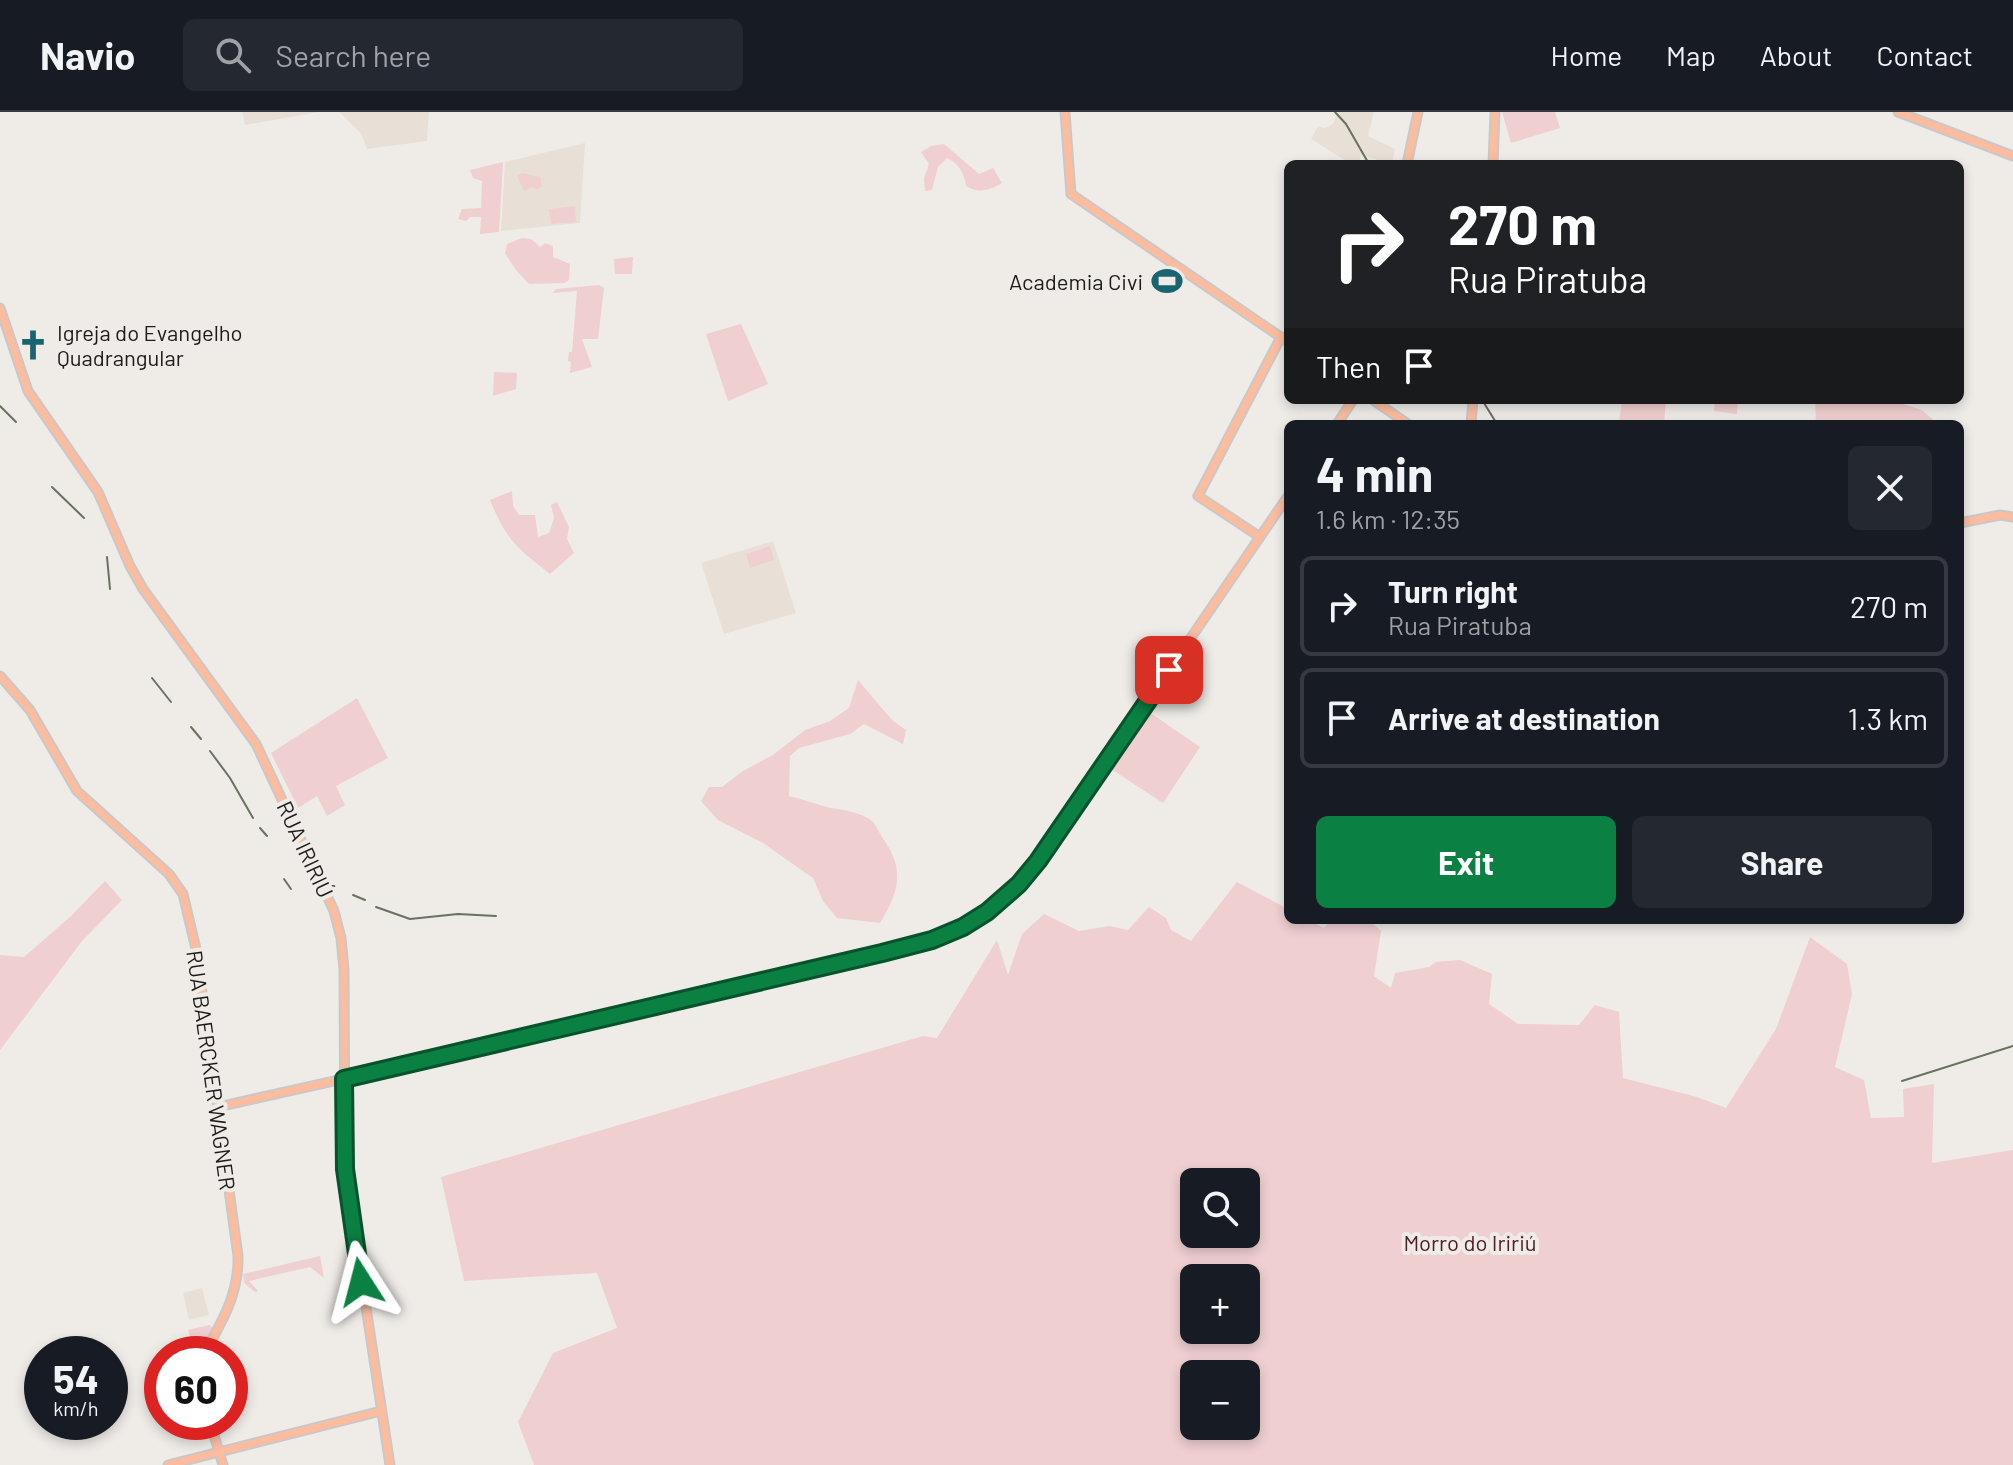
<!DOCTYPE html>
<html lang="en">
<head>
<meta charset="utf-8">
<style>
  body { margin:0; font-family:Barlow,sans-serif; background:#242831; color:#f1f3f6; height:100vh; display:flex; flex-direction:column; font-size:30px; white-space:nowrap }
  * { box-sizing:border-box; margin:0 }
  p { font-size:26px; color:#9ea1a6 }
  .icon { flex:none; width:44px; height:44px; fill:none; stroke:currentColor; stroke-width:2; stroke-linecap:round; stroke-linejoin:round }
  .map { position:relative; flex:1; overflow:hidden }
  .details { position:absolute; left:1284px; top:308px; width:680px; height:504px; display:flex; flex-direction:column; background:#171b24; border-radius:12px; box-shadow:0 4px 12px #0003 }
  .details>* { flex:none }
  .guide { position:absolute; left:1284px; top:48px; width:680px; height:244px; border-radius:12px; box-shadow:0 4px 12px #0003; background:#202124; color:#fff; overflow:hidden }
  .controls { position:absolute; left:1180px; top:1056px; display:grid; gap:16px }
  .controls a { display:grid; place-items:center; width:80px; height:80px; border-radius:12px; background:#171b24; box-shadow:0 4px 12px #0003; font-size:40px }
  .speed { position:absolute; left:24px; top:1224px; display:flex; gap:16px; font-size:40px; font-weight:700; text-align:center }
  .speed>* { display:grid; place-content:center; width:104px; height:104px; border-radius:50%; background:#171b24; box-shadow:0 4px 12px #0003; line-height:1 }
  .speed small { font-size:20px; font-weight:400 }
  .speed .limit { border:12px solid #d22; background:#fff; color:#111 }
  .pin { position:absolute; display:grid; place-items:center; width:68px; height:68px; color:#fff; margin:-34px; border-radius:16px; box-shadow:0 4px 12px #0006 }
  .me { position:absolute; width:88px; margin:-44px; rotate:351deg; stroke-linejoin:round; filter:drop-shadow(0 0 6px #0008) }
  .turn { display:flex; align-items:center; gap:28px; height:168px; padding:0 32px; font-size:36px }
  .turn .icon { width:104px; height:104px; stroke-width:2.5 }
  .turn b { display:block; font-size:56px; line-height:68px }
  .then { display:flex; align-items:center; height:76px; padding:0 32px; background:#0003; gap:16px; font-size:30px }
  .round { display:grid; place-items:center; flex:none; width:84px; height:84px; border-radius:12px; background:#242831 }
  .head { display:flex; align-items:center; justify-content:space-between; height:136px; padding:0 32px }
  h1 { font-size:48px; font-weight:700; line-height:60px }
  .cta { display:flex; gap:16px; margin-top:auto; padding:16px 32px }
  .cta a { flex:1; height:92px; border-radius:12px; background:#0b8043; color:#fff; font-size:32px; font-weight:700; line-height:92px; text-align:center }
  .cta a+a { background:#242831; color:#f1f3f6 }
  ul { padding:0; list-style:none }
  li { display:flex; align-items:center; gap:24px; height:100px; margin:0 16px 12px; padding:0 16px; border:4px solid #363941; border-radius:12px }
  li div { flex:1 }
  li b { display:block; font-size:30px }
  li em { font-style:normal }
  header { display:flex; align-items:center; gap:48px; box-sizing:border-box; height:112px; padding:0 40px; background:#171b24; border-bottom:2px solid #363941 }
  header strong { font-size:38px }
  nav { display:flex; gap:44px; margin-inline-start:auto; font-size:28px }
  .search { width:560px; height:72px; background:#242831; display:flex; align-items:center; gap:20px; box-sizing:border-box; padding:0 28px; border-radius:12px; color:#9ea1a6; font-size:30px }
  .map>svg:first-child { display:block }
  .built { fill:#e8e0d6 }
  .green { fill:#efcfd0; fill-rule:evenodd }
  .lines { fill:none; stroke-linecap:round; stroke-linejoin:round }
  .stream { stroke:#68725c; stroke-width:2 }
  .major-casing { stroke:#c9c8c8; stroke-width:11 }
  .major { stroke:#febc9e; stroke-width:7 }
  .route-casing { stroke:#07532c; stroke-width:20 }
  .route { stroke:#0b8043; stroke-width:14 }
  .labels { text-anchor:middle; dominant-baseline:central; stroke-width:8; stroke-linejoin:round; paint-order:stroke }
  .poi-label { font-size:22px; fill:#1c1b1a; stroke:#efece8; text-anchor:end }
  .street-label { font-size:22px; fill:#1c1b1a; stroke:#efece8 }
  .park-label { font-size:22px; fill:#501c22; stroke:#efece8 }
</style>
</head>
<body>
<header>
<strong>Navio</strong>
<div class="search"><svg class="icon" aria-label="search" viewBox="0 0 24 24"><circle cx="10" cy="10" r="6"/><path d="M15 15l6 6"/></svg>Search here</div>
<nav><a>Home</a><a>Map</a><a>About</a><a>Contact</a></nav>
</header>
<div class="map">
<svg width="2013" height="1353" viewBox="0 0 2013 1353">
  <rect width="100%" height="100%" fill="#efece8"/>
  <g class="built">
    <path d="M242,0h77l-74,13z"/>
    <path d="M339,0h90l-2,29 -60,8 -6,-16z"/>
    <path d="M1338,0h36l-6,24 27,13 -3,15 -31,-9 -3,9h-7l-40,-25 7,-13 7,2 8,-4z"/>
    <path d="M585,31l-5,80 -79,8 4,-69z"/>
    <path d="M773,429l23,72 -72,21 -23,-71z"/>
    <path d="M202,1176l7,27 -20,5 -6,-27z"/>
  </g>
  <g class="green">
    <path d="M1502,0h53l5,16 -49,15z"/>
    <path d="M944,32l35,30 14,-6 9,15c-12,7 -23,11 -36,3 -2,-14 -7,-22 -19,-28l-9,9 -6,23 -7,1 -1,-13 5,-14 -8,-12 10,-6z"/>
    <path d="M503,50l-4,70 -19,2 1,-17h-11l-4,4 -8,-2 4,-10 19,-1 1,-27 -9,-3 -3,-8z"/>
    <path d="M522,61l18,4 2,10 -5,2 -5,-2 -8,4 -7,-15z"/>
    <path d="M575,94l1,16 -25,2 -2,-15z"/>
    <path d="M522,126l9,1 9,8 5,-4 8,3v11l17,7 -1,16 -5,3 -35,1 -13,-14 -11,-17 2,-9z"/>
    <path d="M633,145l-1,17h-17l-1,-15z"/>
    <path d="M599,173l5,3 -6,51h-16l10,28 -22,6 1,-11 -3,-1 1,-9h3l5,-61 -24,2 3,-4z"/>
    <path d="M741,212l27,60 -40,17 -22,-67z"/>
    <path d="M494,260l23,1 -1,16 -23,7z"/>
    <path d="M1622,288h44l-2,24h-45z"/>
    <path d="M1715,288h23l-1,14 -23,-3z"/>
    <path d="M1815,288h75l32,10 16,14h-122z"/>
    <path d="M512,379l1,15 6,9h16l3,22 11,-4 5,-15 -3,-13 6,-3 12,25 -2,12 7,14 -24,21c-34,-27 -43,-33 -60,-74z"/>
    <path d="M770,434l4,14 -24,8 -4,-14z"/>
    <path d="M858,568l34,40 14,10 -3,14 -39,-20 -14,10 -51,14 -9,8 -1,40c14,3 28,9 42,12 12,2 30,4 41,13 4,4 7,11 10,16 23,32 18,53 -2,86l-43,-5 -14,-17 -10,-23 -50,-35 -45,-23 -17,-19 8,-14h13l21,-16 30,-16 32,-25 25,-9 19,-13z"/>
    <path d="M357,586l31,60 -52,28 9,19 -18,11 -10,-20 -19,12 -27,-55z"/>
    <path d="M1146,598l54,37 -37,56 -55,-36z"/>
    <path d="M105,769l17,19 -40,41 -82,109v-95l24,2 46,-40z"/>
    <path d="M1237,770l51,27v11h20l16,8 7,-8h38l12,11 -7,45 17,12 4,-15 34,-6 7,-5 24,-2 32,14 -3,30 29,20 61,1 16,-20 24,7 4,66 74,19 29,11 50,-79 34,-92 37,27 5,30 -17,73 29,13 7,38 33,-1 -1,-28 31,-5 -2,79 81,-13v315h-1479l-16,-43 35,-69 64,-25 -20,-55 -133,8 -23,-104 482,-141 14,2 60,-98 11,35 14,-41 22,-20 35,17 30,-5 19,4 21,-23 17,11 5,12 20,11zM1194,1070h52v52h-52zM1194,1166h52v52h-52zM1194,1262h52v52h-52z"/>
    <path d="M320,1144l4,22 -14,-11 -61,14 9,10 -3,1 -11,-9 -1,-9z"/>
    <path d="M210,1213l3,3 -11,20 -8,1 -6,-19z"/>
  </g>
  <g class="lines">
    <g class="stream">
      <path d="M1335,0l11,12 23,40"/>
      <path d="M1484,291l13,21"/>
      <path d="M0,294l16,16"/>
      <path d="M52,375l32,31"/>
      <path d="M107,445l3,32"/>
      <path d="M152,566l19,24"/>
      <path d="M191,615l10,12"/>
      <path d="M210,639l20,27 23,40"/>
      <path d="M260,716l7,8"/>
      <path d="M284,767l7,10"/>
      <path d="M353,783l12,5"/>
      <path d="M376,795l34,12 48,-5 38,2"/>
      <path d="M1902,969l111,-35"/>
    </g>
    <g class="major-casing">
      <g id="major">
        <path d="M1065,0l6,82 217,148"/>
        <path d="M1898,0l115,44"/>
        <path d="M1407,52l11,-52"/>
        <path d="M1493,52l2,-52"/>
        <path d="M0,196l28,83 70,101 32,74 13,23 113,155 78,167 7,27 3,32 1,199 45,296"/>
        <path d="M1373,288l35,24"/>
        <path d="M1337,312l16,-24"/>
        <path d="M1471,312l2,-24"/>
        <path d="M1960,411l40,-8 13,2"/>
        <path d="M1260,425l-62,-41 83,-159"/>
        <path d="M0,564l30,34 47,81 92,83 14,20 13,55 42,307c1,38 -16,66 -34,98"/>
        <path d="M218,995l183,-41 481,-113c66,-16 114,-36 156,-92l250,-365"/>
        <path d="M210,1310l13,43"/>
        <path d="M168,1353l213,-54"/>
      </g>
    </g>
    <use href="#major" class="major"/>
  </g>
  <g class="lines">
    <g class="route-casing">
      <path id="route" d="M361,1170l-16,-113 -1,-90 538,-126 50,-13 31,-13 24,-15 32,-28 19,-23 131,-191"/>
    </g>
    <use href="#route" class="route"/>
  </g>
  <defs>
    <g id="stadium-bare" transform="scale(2.4)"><path d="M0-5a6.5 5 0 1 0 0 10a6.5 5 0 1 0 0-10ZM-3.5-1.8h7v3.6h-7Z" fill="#1a6371" stroke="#efece8" stroke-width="2.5" paint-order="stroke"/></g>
    <g id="church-bare" transform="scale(2.4)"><path d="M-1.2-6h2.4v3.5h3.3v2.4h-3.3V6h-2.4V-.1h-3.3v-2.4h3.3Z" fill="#1a6371" stroke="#efece8" stroke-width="2.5" paint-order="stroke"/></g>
  </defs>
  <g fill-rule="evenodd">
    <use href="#stadium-bare" x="1167" y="169"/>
    <use href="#church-bare" x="33" y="233"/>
  </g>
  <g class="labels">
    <g class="poi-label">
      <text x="1143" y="169">Academia Civi</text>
      <text x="57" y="220" text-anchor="start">Igreja do Evangelho<tspan x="57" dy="25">Quadrangular</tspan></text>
    </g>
    <g class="street-label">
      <text transform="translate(306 737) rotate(65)">RUA IRIRIÚ</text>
      <text transform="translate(212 958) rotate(82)">RUA BAERCKER WAGNER</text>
    </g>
    <g class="park-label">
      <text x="1470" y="1130">Morro do Iririú</text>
    </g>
  </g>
</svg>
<div class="controls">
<a><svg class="icon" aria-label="search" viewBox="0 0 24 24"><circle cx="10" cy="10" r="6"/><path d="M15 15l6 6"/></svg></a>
<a>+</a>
<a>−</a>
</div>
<div class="speed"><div>54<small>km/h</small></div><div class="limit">60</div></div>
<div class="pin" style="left:1169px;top:558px;background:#d93025"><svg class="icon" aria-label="arrive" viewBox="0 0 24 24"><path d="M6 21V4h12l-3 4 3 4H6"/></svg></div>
<svg class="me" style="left:361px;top:1170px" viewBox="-20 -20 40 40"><path d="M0-17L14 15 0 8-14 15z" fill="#0b8043" stroke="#fff" stroke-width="4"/></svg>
<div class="guide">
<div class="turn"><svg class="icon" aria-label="right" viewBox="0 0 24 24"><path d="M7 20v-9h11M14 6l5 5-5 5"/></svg><div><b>270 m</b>Rua Piratuba</div></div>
<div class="then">Then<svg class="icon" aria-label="arrive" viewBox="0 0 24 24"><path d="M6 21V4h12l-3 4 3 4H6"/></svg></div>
</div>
<section class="details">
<div class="head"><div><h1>4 min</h1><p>1.6 km · 12:35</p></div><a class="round"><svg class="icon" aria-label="close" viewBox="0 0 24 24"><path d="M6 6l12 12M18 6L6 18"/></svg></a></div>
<ul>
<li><svg class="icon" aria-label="right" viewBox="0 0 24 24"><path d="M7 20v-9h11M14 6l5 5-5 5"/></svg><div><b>Turn right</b><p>Rua Piratuba</p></div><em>270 m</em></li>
<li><svg class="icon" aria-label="arrive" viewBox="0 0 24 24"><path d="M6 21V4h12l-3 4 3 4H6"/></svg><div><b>Arrive at destination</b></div><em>1.3 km</em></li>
</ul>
<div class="cta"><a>Exit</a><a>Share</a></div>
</section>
</div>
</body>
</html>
